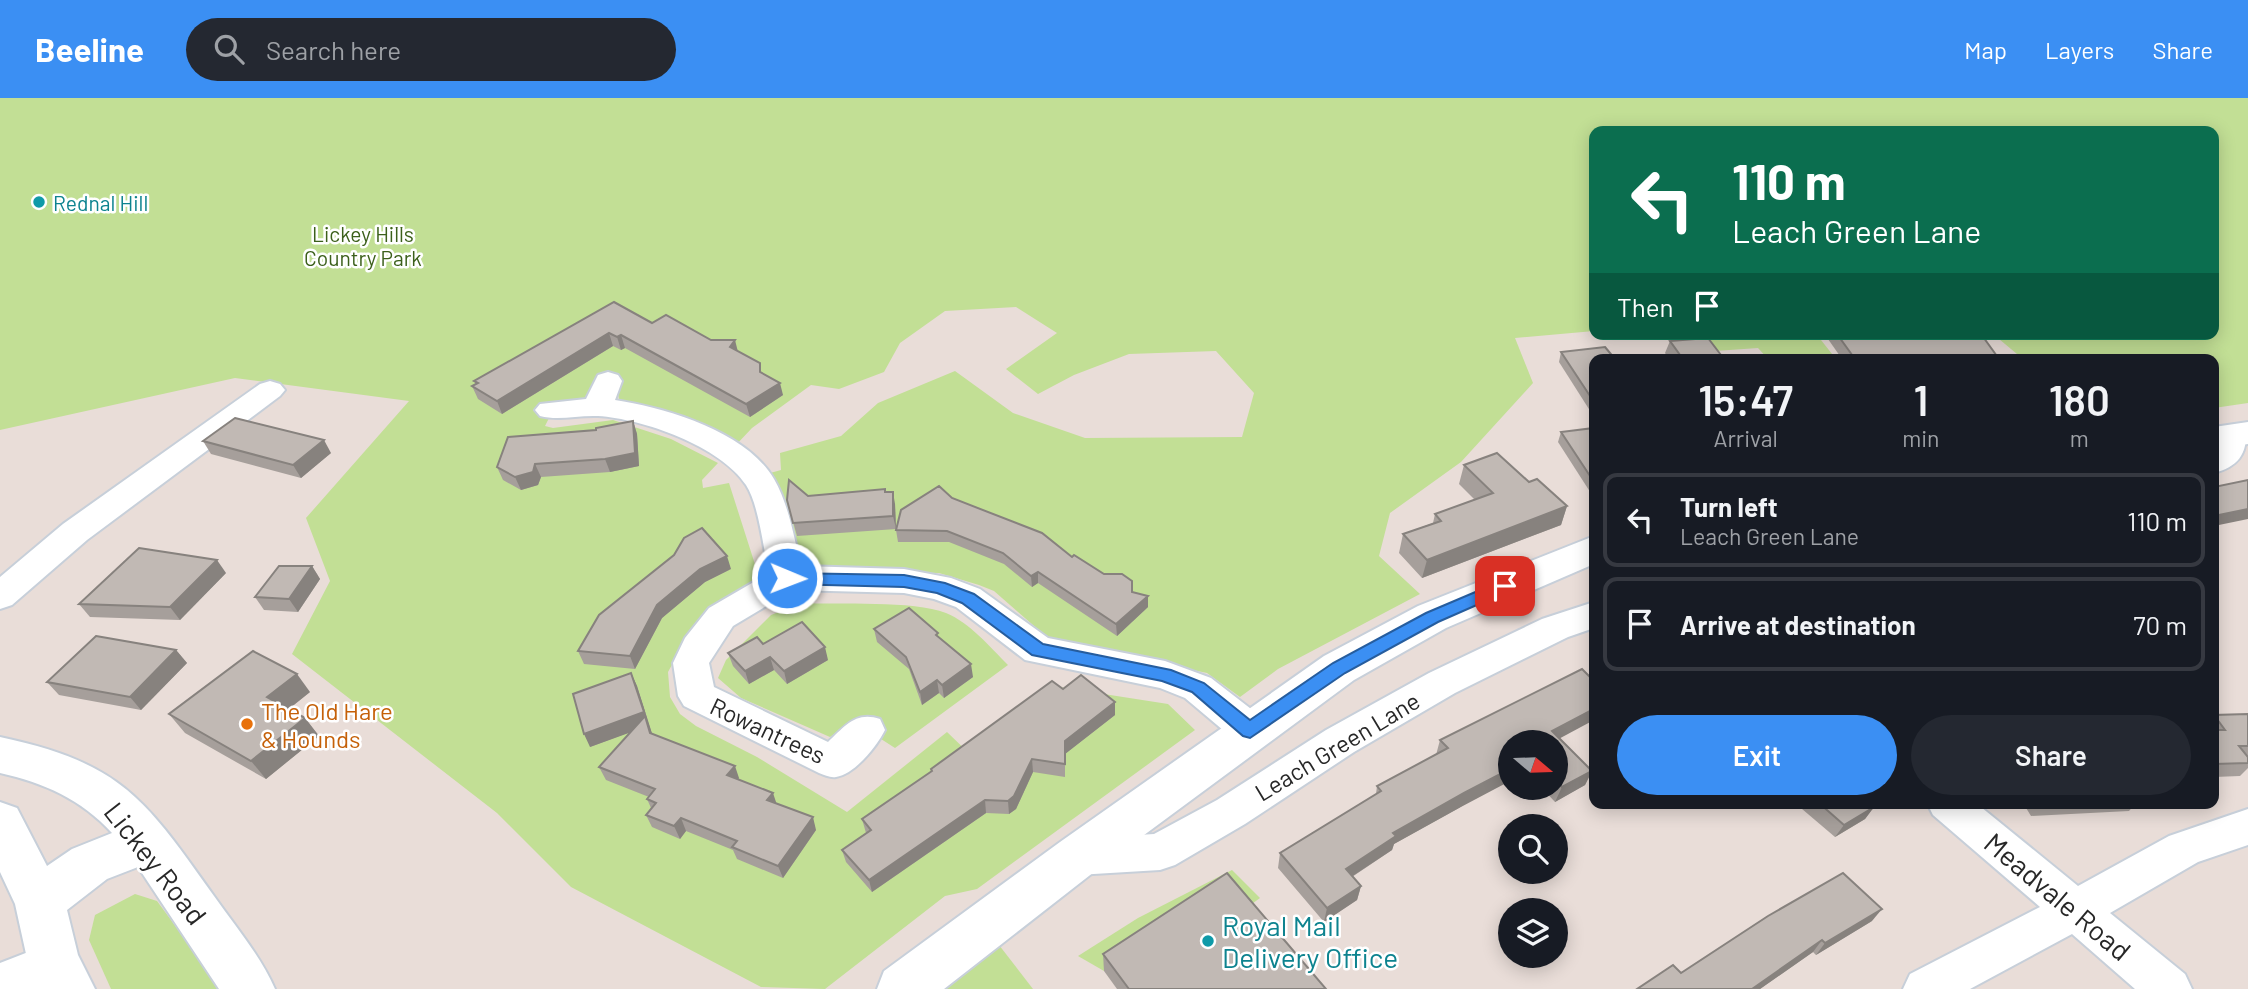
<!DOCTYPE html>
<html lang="en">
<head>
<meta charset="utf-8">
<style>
  body { margin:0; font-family:Barlow,sans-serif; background:#242831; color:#f1f3f6; height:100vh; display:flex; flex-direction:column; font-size:26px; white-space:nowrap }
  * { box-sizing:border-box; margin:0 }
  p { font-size:23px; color:#9ea1a6 }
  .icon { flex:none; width:38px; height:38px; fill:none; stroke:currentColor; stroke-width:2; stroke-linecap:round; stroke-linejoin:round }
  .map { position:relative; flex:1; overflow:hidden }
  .side { position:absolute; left:1589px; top:256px; width:630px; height:455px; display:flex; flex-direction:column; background:#171b24; border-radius:14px; box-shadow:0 4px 18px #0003 }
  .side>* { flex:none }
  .top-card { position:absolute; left:1589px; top:28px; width:630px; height:214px; border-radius:14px; box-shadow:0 4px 18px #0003; background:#0b6e4f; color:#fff; overflow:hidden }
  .needle { width:46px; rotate:109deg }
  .fabs { position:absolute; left:1498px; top:632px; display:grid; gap:14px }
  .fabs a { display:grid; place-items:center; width:70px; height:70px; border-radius:50%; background:#171b24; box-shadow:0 4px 18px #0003; font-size:35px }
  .pin { position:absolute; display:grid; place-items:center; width:60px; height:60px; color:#fff; margin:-30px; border-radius:14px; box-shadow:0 4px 10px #0006 }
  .me { position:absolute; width:77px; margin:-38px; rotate:91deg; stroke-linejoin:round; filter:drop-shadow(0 0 5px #0008) }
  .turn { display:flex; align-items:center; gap:24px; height:147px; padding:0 28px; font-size:32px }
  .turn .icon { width:91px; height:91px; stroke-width:2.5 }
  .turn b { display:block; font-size:49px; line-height:60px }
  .then { display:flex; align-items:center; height:66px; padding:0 28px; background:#0003; gap:14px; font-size:26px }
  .eta { display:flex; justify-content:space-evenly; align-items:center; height:119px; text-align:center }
  .eta b { font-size:42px; font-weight:600; line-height:49px }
  .action { display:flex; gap:14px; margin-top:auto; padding:14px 28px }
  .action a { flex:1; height:80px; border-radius:42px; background:#3b8ff3; color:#fff; font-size:28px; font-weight:600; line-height:80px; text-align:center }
  .action a+a { background:#242831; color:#f1f3f6 }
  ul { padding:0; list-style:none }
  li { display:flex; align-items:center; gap:21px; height:94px; margin:0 14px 10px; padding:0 14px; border:4px solid #363941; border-radius:14px }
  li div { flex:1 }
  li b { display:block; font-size:26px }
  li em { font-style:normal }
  header { display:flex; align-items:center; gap:42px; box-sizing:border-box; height:98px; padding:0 35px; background:#3b8ff3; color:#fff }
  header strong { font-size:33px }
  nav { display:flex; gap:38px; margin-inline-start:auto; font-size:24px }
  .search { width:490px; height:63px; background:#242831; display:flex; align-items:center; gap:18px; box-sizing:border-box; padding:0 24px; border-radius:38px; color:#9ea1a6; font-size:26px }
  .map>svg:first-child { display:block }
  .green { fill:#c2df95 }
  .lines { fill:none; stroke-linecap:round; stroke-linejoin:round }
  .street-casing { stroke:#c7cfd9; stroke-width:4 }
  .secondary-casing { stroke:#c7cfd9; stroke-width:4 }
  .street { fill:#fff; fill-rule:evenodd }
  .secondary { fill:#fff; fill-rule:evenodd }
  .wall { fill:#a69f9b }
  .shaded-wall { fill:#87827e }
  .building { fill:#c1b9b4; stroke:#87827e; stroke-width:2 }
  .route { fill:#3b8ff3; stroke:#265d9e; stroke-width:2 }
  .culture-dot { fill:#0f9aa8; stroke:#fff; stroke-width:2.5 }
  .food-dot { fill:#e8710a; stroke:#fff; stroke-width:2.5 }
  .labels { text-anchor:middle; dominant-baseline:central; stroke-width:5; stroke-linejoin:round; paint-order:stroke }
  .far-culture-label { font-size:21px; fill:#0d838f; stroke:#fff; text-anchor:start }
  .far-park-label { font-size:21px; fill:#3c601b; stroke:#fff }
  .food-label { font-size:24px; fill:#c56008; stroke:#fff; text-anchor:start }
  .street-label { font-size:24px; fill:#272727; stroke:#fff }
  .near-street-label { font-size:28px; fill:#272727; stroke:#fff }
  .near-culture-label { font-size:28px; fill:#0d838f; stroke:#fff; text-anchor:start }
</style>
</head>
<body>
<header>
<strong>Beeline</strong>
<div class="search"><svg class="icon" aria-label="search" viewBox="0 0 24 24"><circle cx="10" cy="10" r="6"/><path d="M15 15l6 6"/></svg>Search here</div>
<nav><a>Map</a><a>Layers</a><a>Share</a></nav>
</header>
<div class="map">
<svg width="2248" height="891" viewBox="0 0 2248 891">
  <rect width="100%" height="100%" fill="#e9ddd8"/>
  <g class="green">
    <path d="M0,0h2248v305l-34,5v-49h-191l-30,-25h221v-203h-620v200l-79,7 18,45 -72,79 -71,51 -11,43 41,38 -142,75 -38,28 -33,-24 -158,-34 -55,-48 -15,-6 -40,-12 -143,-3 -33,-95 18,-5 -1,-17 61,-17 37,-33 77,-32 58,42 72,25 157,-1 12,-44 -38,-42 -87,3 -55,21 -36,19 -32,-25 51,-36 -41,-26 -71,4 -45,32 -16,29 -45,17 -28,-4 -59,43 -17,18 -107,-39 -9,-8 -2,-11 -67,28 -5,10 8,2 60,-8 58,19 47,24 -16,17 1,8 26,-5 31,97 -80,70 -12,22 2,25 10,17 16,12 61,31 90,55 100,-80 29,28 46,-56 24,-19 122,19 27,26 -218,159 -32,7 -120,93 -64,-2 -190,-100 -74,-74 -205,-159 38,-73 -24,-63 103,-117 -174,-23 -235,52z"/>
    <path d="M1699,236h235l-113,6 15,19h-68l-10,-11 -43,3z"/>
    <path d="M801,505c38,2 112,-3 145,10 24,10 44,34 62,52l-113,83 -42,-27 -23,16 -89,-39 -23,-20 8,-18 45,-45z"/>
    <path d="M1232,772l28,28 -18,13 -138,60 -26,-15 60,-38z"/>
    <path d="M135,796l22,7 65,88h-111l-22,-49 6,-25z"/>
    <path d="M999,847l34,44h-89z"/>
  </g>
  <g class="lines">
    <g class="street-casing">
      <g id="street">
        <path d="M608,274l10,3 4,6 -7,19c51,8 131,31 159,79 15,26 20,59 27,87l103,3 47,9 29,11 68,49 117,23 46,17 53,41 5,11 -5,11 -14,4 -14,-4 -51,-43 -25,-10 -135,-28 -69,-53 -22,-8 -30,-6 -111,-3 -60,36 -24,37 5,24 114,55c17,-16 28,-31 52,-23l5,11c-8,16 -30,44 -49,47 -6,1 -11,-2 -17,-4l-135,-67 -6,-10 -5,-33 12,-25 24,-30 60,-35c-6,-25 -10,-68 -23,-88 -26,-39 -103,-66 -148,-69 -20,-1 -39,5 -58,0l-5,-6 5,-6 46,-5 12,-24z"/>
        <path d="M270,283l10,3 5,6 -5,6 -193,144 -75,65 -12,4v-32l63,-53 197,-140z"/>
        <path d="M2235,327l11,3c2,27 -9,39 -32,45v-22l4,-2 2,-14 4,-7z"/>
        <path d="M1594,504v26l-26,9 -113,56 -101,59 -109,72 -70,41 -15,5 -83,5 -15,-5 -6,-13 6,-13 15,-5 77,-5 63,-34 109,-70 103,-57 113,-54z"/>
        <path d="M1927,705h49l102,83 91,-50 79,-27v36l-50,17 -88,51 75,61 7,15h-57l-63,-55 -102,55h-67l7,-15 130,-67 -107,-92z"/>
        <path d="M54,844l16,6 6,15 -6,15 -27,11h-43v-26z"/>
      </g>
    </g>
    <g class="secondary-casing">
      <g id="secondary">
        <path d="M2248,324v22l-34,5v-22z"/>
        <path d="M1594,438v28l-148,64 -92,52 -260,192 -150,117h-67l7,-18 176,-129 264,-186 94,-50z"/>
        <path d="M0,639c122,26 145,62 214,159 21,30 46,59 61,93h-56l-81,-122 -31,12 -40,31 11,45 17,34h-54l-13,-26 -13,-59 -15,-32v-70l17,6 30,58 25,-17 40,-16c-31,-34 -68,-50 -112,-60z"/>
      </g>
    </g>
    <use href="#street" class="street"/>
    <use href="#secondary" class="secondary"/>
  </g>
  <g class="wall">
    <path d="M614,204l38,21 59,17 52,34 20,21 -33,22 -125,-69 -4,2 -8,-4 -111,68 -24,-15 -6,-13 4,-2 -2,-3z"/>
    <path d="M1830,236h151l18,25h-157l-14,-20z"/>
    <path d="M1670,243l54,18h-55l-4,-6z"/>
    <path d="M1561,254l33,7v58l-35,-55z"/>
    <path d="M633,323l4,13 2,32 -29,6 -69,5 -3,8 -17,5 -18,-10 -6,-13 99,-37z"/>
    <path d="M1594,330v70l-36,-56 3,-10z"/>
    <path d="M203,343l128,12 -30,25 -90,-24z"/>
    <path d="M1464,367l65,17 38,24 -6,19 -139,53 -23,-25 4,-19 30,-11 2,-9 40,-14 -16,-16z"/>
    <path d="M886,394l9,12 1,25 -99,7 -10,-36 21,-4z"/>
    <path d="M952,400l120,59 60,35 16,15 -31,29 -79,-53 -6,4 -28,-23 -55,-22h-51l-2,-12z"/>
    <path d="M312,468l8,13 -22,33 -34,-2 -9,-13z"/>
    <path d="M731,471l-26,13 -43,36 -27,51 -51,-5 -6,-13 21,-36z"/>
    <path d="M226,475l-46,47 -90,-3 -11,-13z"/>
    <path d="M874,531l64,8 35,40 -29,21 -5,-5 -17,12 -13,-36 -32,-27z"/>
    <path d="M763,546l65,16 -41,24 -13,-14 -25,14 -16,-18 -5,-13z"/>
    <path d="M176,552l11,13 -46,47 -82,-15 -12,-13z"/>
    <path d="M631,575l6,13 15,48 87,44 -1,1 78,51 -33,48 -46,-19 -4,-9 -47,-19 -6,8 -28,-12 -6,-12 5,-7 -4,-9 2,-2 -43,-17 -7,-13 31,-35 -40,15z"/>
    <path d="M1063,591l52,13v13l-50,39v23l-32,-5 -17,37 -7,5 -23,-1 -114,79 -26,-30 -4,-12 24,-17 -4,-14 69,-47v-3z"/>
    <path d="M310,594l-21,17 16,9 14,18 -53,43 -81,-46 -16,-19z"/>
    <path d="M2248,616v54l-8,8 -26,1v-62z"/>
    <path d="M1560,640l32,33 -7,14 -30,17 -13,-14h14v-46l-97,66 -65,36 -2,6 -40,27 9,9 -4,14 -33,22 -46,-54 2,-15 96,-59 1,-8 59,-31 4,-15z"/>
    <path d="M1795,705h75l4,4 -9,12 -30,18z"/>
    <path d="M2023,705h113l-7,8 -98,5z"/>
    <path d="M1872,823l-56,34 -3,-3 -53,37h-123l44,-16z"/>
    <path d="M1103,856l223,35h-209l-13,-18z"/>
  </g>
  <g class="shaded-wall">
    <path d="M609,235l4,13 -111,68 -5,-13z"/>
    <path d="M621,237l4,13 -4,2 -4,-13z"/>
    <path d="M735,242l3,12 -8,-5z"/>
    <path d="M780,285l3,12 -33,22 -4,-13z"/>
    <path d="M633,323l4,13 2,32 -29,6 -5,-13z"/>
    <path d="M324,342l7,13 -30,25 -8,-13z"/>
    <path d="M535,366l6,13 -3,8 -17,5 -6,-13z"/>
    <path d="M893,394l2,12 1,25 -3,-13z"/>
    <path d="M1567,408l-6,19 -139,53 5,-18z"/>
    <path d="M2248,411v10l-34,7v-10z"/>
    <path d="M727,458l4,13 -26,13 -43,36 -27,51 -5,-13 27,-51 43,-36z"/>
    <path d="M217,462l9,13 -46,47 -10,-13z"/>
    <path d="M312,468l8,13 -22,33 -9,-13z"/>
    <path d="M1038,474v11l-6,4 -1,-11z"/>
    <path d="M1148,498v11l-31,29 -1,-12z"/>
    <path d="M825,549l3,13 -41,24 -3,-13z"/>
    <path d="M176,552l11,13 -46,47 -11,-13z"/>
    <path d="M770,559l4,13 -25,14 -4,-13z"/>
    <path d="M971,566l2,13 -29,21 -2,-13z"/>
    <path d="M631,575l6,13 19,60 -8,-20 -58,21 -6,-13z"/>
    <path d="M297,576l13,18 -29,23 -14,-18z"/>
    <path d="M937,582l2,13 -17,12 -2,-13z"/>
    <path d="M1115,604v13l-50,39v23v-36z"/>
    <path d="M1594,611v11l-41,22 -1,-11z"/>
    <path d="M305,620l14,18 -53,43 -15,-18z"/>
    <path d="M1032,661l1,13 -17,37 -7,5 -1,-13z"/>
    <path d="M735,668l4,12 -7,10 -5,-13z"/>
    <path d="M1510,671v12l-51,27 -65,36 -2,6 -50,33 4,-14 47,-36 71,-40z"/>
    <path d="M1592,673l-7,14 -30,17 7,-15z"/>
    <path d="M773,695l4,12 -10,-5z"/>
    <path d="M985,702l1,13 -114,79 -3,-12z"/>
    <path d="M1874,709l-9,12 -30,18 9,-12z"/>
    <path d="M813,719l3,13 -33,48 -5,-12z"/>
    <path d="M681,720l5,13 -6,8 -6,-13z"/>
    <path d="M1361,788l-4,14 -33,22 3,-14z"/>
    <path d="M1882,811l-10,12 -56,34 9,-12z"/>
    <path d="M1822,842l-9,12 -53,37h-8z"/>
  </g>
  <g class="building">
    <path d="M614,204l38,21 14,-8 45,25h24l-5,7 30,16v9l20,11 -34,21 -125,-69 -4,2 -8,-4 -112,68 -25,-15 6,-3 -4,-2z"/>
    <path d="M1837,236h144l18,25h-144z"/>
    <path d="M1708,240l16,21h-41l-13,-18z"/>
    <path d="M1605,249l10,12h-21v43l-33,-50z"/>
    <path d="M235,320l89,22 -31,25 -90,-24z"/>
    <path d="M633,323l2,32 -30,6 -70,5 -2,8 -18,5 -18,-10 11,-30 88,-7v-2z"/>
    <path d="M1594,330v54l-33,-50z"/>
    <path d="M1497,355l32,29 8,-3 30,27 -140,54 -24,-26 38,-13 -6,-7 58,-21 -29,-28z"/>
    <path d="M789,382l19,16 77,-7v3h8v24l-100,7 -6,-23z"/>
    <path d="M2248,382v29l-34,7v-29z"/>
    <path d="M939,388l13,12 90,35 30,24 2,-2 30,19h18l10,7v11l16,4 -32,28 -78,-52 -7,4 -28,-23 -56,-22 -51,-1 5,-20z"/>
    <path d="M702,430l25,28 -27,13 -43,36 -27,51 -52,-5 21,-36 75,-60 10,-17z"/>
    <path d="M139,450l78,12 -47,47 -91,-3z"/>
    <path d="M279,468h33l-23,33 -34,-2z"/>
    <path d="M909,510l29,25 -2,2 35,29 -29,21 -5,-5 -17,12 -14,-35 -32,-28z"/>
    <path d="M802,524l23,25 -41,24 -14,-14 -25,14 -17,-18 29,-16 6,7z"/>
    <path d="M96,538l80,14 -46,47 -83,-15z"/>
    <path d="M253,553l44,23 -30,23 38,21 -54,43 -82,-47z"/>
    <path d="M1582,571l12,12v28l-42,22 40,40 -30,16 -6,-6v-39h-46v27l-46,24 -71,40 3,3 -50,33 15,17 -34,22 -47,-55 101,-62 -4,-5 71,-38 -8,-8z"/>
    <path d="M631,575l13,39 -60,22 -11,-40z"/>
    <path d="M1081,577l34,27 -50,39v23l-33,-5 -18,37 -6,5 -23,-1 -116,80 -27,-30 29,-20 -9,-11 70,-48 -1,-2 121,-88 11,8z"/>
    <path d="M2248,616v32h-9l9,11v6l-34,1v-34h11l-11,-15z"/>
    <path d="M645,618l5,17 85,33 -8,9 46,18 -6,7 46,17 -35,49 -46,-19 5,-6 -56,-23 -7,8 -28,-11 10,-12 -9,-4 8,-10 -56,-22z"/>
    <path d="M1819,705h51l4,4 -30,18z"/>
    <path d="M1227,775l99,116h-197l-26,-35z"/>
    <path d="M1843,775l39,36 -57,34 -3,-3 -70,49h-115l36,-24 8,8 87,-57z"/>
  </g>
  <path class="route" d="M787,475l117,2 41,8 29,11 69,50 128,26 33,13 46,37 83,-57 93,-50 73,-31 6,-2 8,6 -2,4 -73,32 -93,51 -95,65 -7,-2 -51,-44 -30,-11 -130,-26 -70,-52 -25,-10 -33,-6 -117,-3 -8,-6z"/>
  <g class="culture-dot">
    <circle cx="39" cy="104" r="7"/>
    <circle cx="1208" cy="843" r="7"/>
  </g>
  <circle class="food-dot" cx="247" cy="626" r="7"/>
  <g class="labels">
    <g class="far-culture-label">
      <text x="53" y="104">Rednal Hill</text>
    </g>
    <g class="far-park-label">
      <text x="363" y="135">Lickey Hills<tspan x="363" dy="24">Country Park</tspan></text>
    </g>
    <g class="food-label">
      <text x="261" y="612">The Old Hare<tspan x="261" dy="28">&amp; Hounds</tspan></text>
    </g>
    <g class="street-label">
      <text transform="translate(768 632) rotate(25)">Rowantrees</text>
      <text transform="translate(1337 648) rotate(-31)">Leach Green Lane</text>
    </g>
    <g class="near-street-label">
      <text transform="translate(156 765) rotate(52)">Lickey Road</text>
      <text transform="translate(2058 798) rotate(40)">Meadvale Road</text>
    </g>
    <g class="near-culture-label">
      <text x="1222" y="827">Royal Mail<tspan x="1222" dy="32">Delivery Office</tspan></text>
    </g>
  </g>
</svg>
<div class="fabs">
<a><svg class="needle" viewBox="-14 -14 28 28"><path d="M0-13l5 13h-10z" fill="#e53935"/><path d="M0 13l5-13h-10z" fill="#9ea1a6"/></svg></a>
<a><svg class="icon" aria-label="search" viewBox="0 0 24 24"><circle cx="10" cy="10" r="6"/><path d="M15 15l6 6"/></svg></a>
<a><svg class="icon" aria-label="layers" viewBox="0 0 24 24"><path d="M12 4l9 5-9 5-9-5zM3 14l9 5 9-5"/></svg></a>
</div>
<div class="pin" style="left:1505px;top:488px;background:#d93025"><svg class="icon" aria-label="arrive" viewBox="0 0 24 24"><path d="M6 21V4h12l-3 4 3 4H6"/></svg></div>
<svg class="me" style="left:787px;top:480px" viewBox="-20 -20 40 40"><circle r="17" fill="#3b8ff3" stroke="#fff" stroke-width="3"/><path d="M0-11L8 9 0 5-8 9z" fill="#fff"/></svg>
<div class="top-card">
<div class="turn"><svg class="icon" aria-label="left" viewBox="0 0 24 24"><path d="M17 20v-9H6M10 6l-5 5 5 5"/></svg><div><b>110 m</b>Leach Green Lane</div></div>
<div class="then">Then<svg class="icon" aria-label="arrive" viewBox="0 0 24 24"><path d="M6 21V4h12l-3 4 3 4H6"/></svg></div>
</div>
<section class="side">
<div class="eta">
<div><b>15:47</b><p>Arrival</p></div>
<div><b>1</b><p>min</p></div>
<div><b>180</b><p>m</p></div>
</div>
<ul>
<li><svg class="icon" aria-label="left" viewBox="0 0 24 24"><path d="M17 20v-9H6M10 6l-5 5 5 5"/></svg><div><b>Turn left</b><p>Leach Green Lane</p></div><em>110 m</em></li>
<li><svg class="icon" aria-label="arrive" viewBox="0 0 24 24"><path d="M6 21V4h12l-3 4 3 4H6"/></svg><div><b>Arrive at destination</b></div><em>70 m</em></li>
</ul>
<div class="action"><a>Exit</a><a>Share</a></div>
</section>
</div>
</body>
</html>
